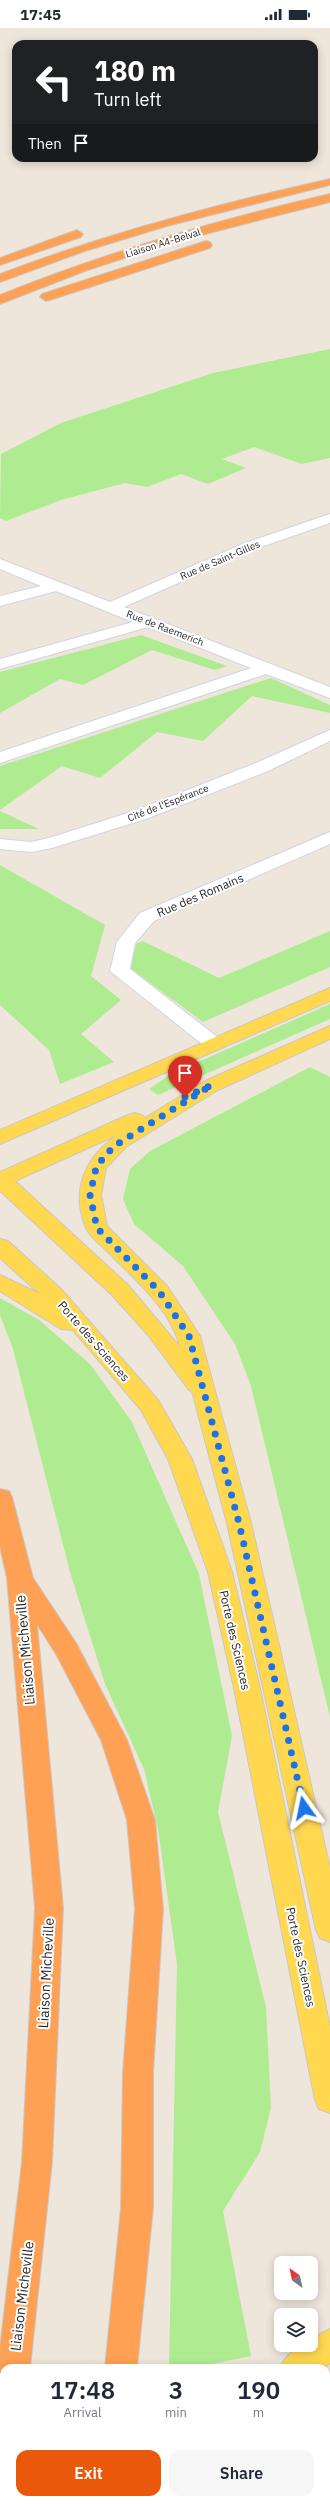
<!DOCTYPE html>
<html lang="en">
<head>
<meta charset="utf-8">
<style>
  body { margin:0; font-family:"IBM Plex Sans",sans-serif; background:#f6f6f7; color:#1f2937; height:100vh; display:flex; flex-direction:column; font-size:15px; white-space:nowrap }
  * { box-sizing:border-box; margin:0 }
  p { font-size:13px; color:#747a83 }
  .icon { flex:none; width:22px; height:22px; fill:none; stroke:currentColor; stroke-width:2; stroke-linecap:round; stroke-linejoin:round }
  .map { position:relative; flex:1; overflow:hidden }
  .side { position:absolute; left:0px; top:2336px; width:330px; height:140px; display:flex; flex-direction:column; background:#fff; border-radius:12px 12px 0 0; box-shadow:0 2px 10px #0003 }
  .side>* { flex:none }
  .banner { position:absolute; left:12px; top:12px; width:306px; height:122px; border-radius:12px; box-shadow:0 2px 10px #0003; background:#202124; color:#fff; overflow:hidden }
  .needle { width:26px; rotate:327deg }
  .tools { position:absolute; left:274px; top:2228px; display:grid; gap:8px }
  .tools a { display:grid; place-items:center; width:44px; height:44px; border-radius:8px; background:#fff; box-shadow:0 2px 10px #0003; font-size:20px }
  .pin { position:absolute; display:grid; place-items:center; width:34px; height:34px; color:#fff; margin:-41px -17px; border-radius:50% 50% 50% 0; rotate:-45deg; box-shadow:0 0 4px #0007 }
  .pin .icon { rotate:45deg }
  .me { position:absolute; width:44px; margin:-22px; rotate:348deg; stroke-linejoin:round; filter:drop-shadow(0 0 3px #0008) }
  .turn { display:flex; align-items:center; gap:14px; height:84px; padding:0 16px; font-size:18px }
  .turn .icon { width:52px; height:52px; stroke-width:2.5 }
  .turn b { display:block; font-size:28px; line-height:34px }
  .then { display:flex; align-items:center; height:38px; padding:0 16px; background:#0003; gap:8px; font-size:15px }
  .eta { display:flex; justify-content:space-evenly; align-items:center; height:68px; text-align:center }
  .eta b { font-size:24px; font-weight:600; line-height:28px }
  .cta { display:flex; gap:8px; margin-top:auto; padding:8px 16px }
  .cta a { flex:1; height:46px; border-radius:12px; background:#ea580c; color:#fff; font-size:16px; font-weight:600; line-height:46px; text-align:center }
  .cta a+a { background:#f6f6f7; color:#1f2937 }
  .status { display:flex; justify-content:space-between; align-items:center; height:28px; padding:0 20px; background:#fff; direction:ltr }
  .status svg { height:11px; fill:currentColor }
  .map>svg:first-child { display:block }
  .green { fill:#afeb91 }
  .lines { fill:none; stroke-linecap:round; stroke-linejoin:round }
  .minor-casing { stroke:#d0d4e5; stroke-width:2 }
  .major-casing { stroke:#c8c8c8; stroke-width:2 }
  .highway-casing { stroke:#c8c8c8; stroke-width:2 }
  .minor { fill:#fff; fill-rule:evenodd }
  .major { fill:#ffd84f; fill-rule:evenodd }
  .highway { fill:#ffa155; fill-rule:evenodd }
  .route { stroke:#1a73e8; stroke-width:7; stroke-dasharray:0 12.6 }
  .labels { text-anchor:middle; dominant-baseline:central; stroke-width:4; stroke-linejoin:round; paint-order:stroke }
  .far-street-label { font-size:10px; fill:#2b2b2b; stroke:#fff }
  .street-label { font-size:12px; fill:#2b2b2b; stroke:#fff }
  .near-street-label { font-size:14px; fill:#2b2b2b; stroke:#fff }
</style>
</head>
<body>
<div class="status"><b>17:45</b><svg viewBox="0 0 49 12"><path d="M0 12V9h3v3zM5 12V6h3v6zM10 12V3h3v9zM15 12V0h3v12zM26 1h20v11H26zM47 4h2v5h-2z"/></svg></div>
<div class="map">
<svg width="330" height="2476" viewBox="0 0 330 2476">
  <rect width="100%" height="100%" fill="#eee6db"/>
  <g class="green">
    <path d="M330,321v109l-28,6 -48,-17 -32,12 24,9 -38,16 -27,-10 -34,13 -22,-4 -64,17 -55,21 -6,-3 1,-64 60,-31 152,-50z"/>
    <path d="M141,607l86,31 -12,4 -63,-20 -69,35 -23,-6 -60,34v-41z"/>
    <path d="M271,650l59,27v8l-78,-17 -49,45 -46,-9 -57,46 -38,-12 -62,44v-44z"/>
    <path d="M0,783l39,18h-39z"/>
    <path d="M0,837l105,60 -14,51 30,24 -40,34 33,28 -54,22 -11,-34 -49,-45z"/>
    <path d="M330,903v36l-127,55 -73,-54 6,-24 7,-3 76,37z"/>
    <path d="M330,976v15l-172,76 -9,-6 22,-15z"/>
    <path d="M310,1039l20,10v640l-79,-331 -16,-42 -52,-78 -49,-42 -11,-25 7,-30 20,-18z"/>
    <path d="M0,1270l39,22 51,44 42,58 67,152 33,162 -14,76 48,195 5,101 -11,44 -37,59 28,145 -60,12h-22l8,-404 -19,-135 -14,-60 -39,-85 -35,-112 -57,-223 -13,-34z"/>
  </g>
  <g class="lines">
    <g class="minor-casing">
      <g id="minor">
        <path d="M330,486v9l-75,26 -131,58 206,80v11l-64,-24 -266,89v-11l251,-84 -103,-41 -148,42v-10l133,-37 -77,-31 -56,15v-10l41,-10 -41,-17v-10l110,43 135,-59z"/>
        <path d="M330,702v11l-62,30 -122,48 -94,29 -21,4 -31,-3v-10l31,3 18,-4 85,-27 122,-48z"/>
        <path d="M330,804v12l-176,77 -19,22 -5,26 91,71 3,4 -3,4h-14l-97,-77 7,-29 23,-29z"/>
      </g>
    </g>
    <g class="major-casing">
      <g id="major">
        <path d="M330,960v13l-330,143v-14z"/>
        <path d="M330,998v13l-114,52 -90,56 -20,21 -5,27 6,31 60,60 33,50 51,187 79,345v74l-10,-4 -4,-8 -89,-407 -35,-132 -3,-1 -41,-55 -36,-40 -112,-104v-19l128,-57 7,-2 7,2 3,3 60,-37zM119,1106c-33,21 -49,56 -33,94 4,9 16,18 23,25 26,27 62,56 71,94l-52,-62 -113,-104z"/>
        <path d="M0,1211l8,2 53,48 97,111 34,59 40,113 28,116 70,339v86l-11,-4 -4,-9 -81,-412 -26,-116 -40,-113 -27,-49 -68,-80 -12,-1 -61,-38v-16l40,19 -40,-36z"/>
        <path d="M330,2301v34l-7,5h-43c6,-13 16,-23 31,-23v-6z"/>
        <path d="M222,2472h34l-1,4h-34z"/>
      </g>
    </g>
    <g class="highway-casing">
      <g id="highway">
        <path d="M330,151v6l-163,41 -82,25 -85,31v-8c108,-41 218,-70 330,-95z"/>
        <path d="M330,166v8l-163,42 -82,27 -85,33v-9c107,-43 217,-75 330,-101z"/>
        <path d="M77,202l6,4 -2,3 -81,28v-7z"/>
        <path d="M206,213l4,1 2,3 -2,3 -160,52 -4,1 -6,-4 2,-3z"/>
        <path d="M0,1461l9,2 3,6 21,81 43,65 51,97 28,80 8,89 -10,164v135l-16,160h-32l16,-160 2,-135 12,-164 -8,-89 -26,-80 -45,-86 -19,-30 26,284 -11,254 -22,206h-26v11l-4,-6v-25l22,-186 13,-254 -28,-330 -7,-31z"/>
        <path d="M4,2408v64h4l-8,3v-65z"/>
        <path d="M92,2472h34l-1,4h-34z"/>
      </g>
    </g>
    <use href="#minor" class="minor"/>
    <use href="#major" class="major"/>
    <use href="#highway" class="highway"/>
  </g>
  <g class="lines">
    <path class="route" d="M185,1069l27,-12 -93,58 -13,11 -10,14 -6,27 7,33 62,63 30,45 50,187 65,285"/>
  </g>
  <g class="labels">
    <g class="far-street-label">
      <text transform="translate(163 215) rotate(-17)">Liaison A4-Belval</text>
      <text transform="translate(220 532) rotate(-23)">Rue de Saint-Gilles</text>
      <text transform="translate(165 600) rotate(21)">Rue de Raemerich</text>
      <text transform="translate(168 775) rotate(-21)">Cité de l'Espérance</text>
    </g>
    <g class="street-label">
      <text transform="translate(200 867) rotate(-23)">Rue des Romains</text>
      <text transform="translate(94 1313) rotate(49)">Porte des Sciences</text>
      <text transform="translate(235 1612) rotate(77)">Porte des Sciences</text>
      <text transform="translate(301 1929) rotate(78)">Porte des Sciences</text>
    </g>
    <g class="near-street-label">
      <text transform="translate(25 1622) rotate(-95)">Liaison Micheville</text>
      <text transform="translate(46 1945) rotate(-87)">Liaison Micheville</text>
      <text transform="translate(22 2268) rotate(-83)">Liaison Micheville</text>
    </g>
  </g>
</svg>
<div class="tools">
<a><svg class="needle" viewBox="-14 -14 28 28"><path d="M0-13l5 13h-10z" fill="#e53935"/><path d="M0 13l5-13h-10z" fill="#747a83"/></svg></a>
<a><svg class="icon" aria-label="layers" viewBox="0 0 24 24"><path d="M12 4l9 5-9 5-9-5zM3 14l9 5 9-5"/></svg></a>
</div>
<div class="pin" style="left:185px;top:1069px;background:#d93025"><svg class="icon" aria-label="arrive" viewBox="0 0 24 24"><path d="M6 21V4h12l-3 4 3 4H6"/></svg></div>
<svg class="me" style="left:304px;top:1780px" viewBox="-20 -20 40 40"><path d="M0-17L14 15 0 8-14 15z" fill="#1a73e8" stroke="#fff" stroke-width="4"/></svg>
<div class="banner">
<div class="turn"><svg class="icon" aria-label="left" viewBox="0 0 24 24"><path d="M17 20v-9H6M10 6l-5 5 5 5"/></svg><div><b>180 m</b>Turn left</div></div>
<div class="then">Then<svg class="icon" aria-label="arrive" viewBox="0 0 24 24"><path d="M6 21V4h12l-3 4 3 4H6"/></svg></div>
</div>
<section class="side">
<div class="eta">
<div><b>17:48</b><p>Arrival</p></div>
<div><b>3</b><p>min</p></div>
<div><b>190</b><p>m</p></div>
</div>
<div class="cta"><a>Exit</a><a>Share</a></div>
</section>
</div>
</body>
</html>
